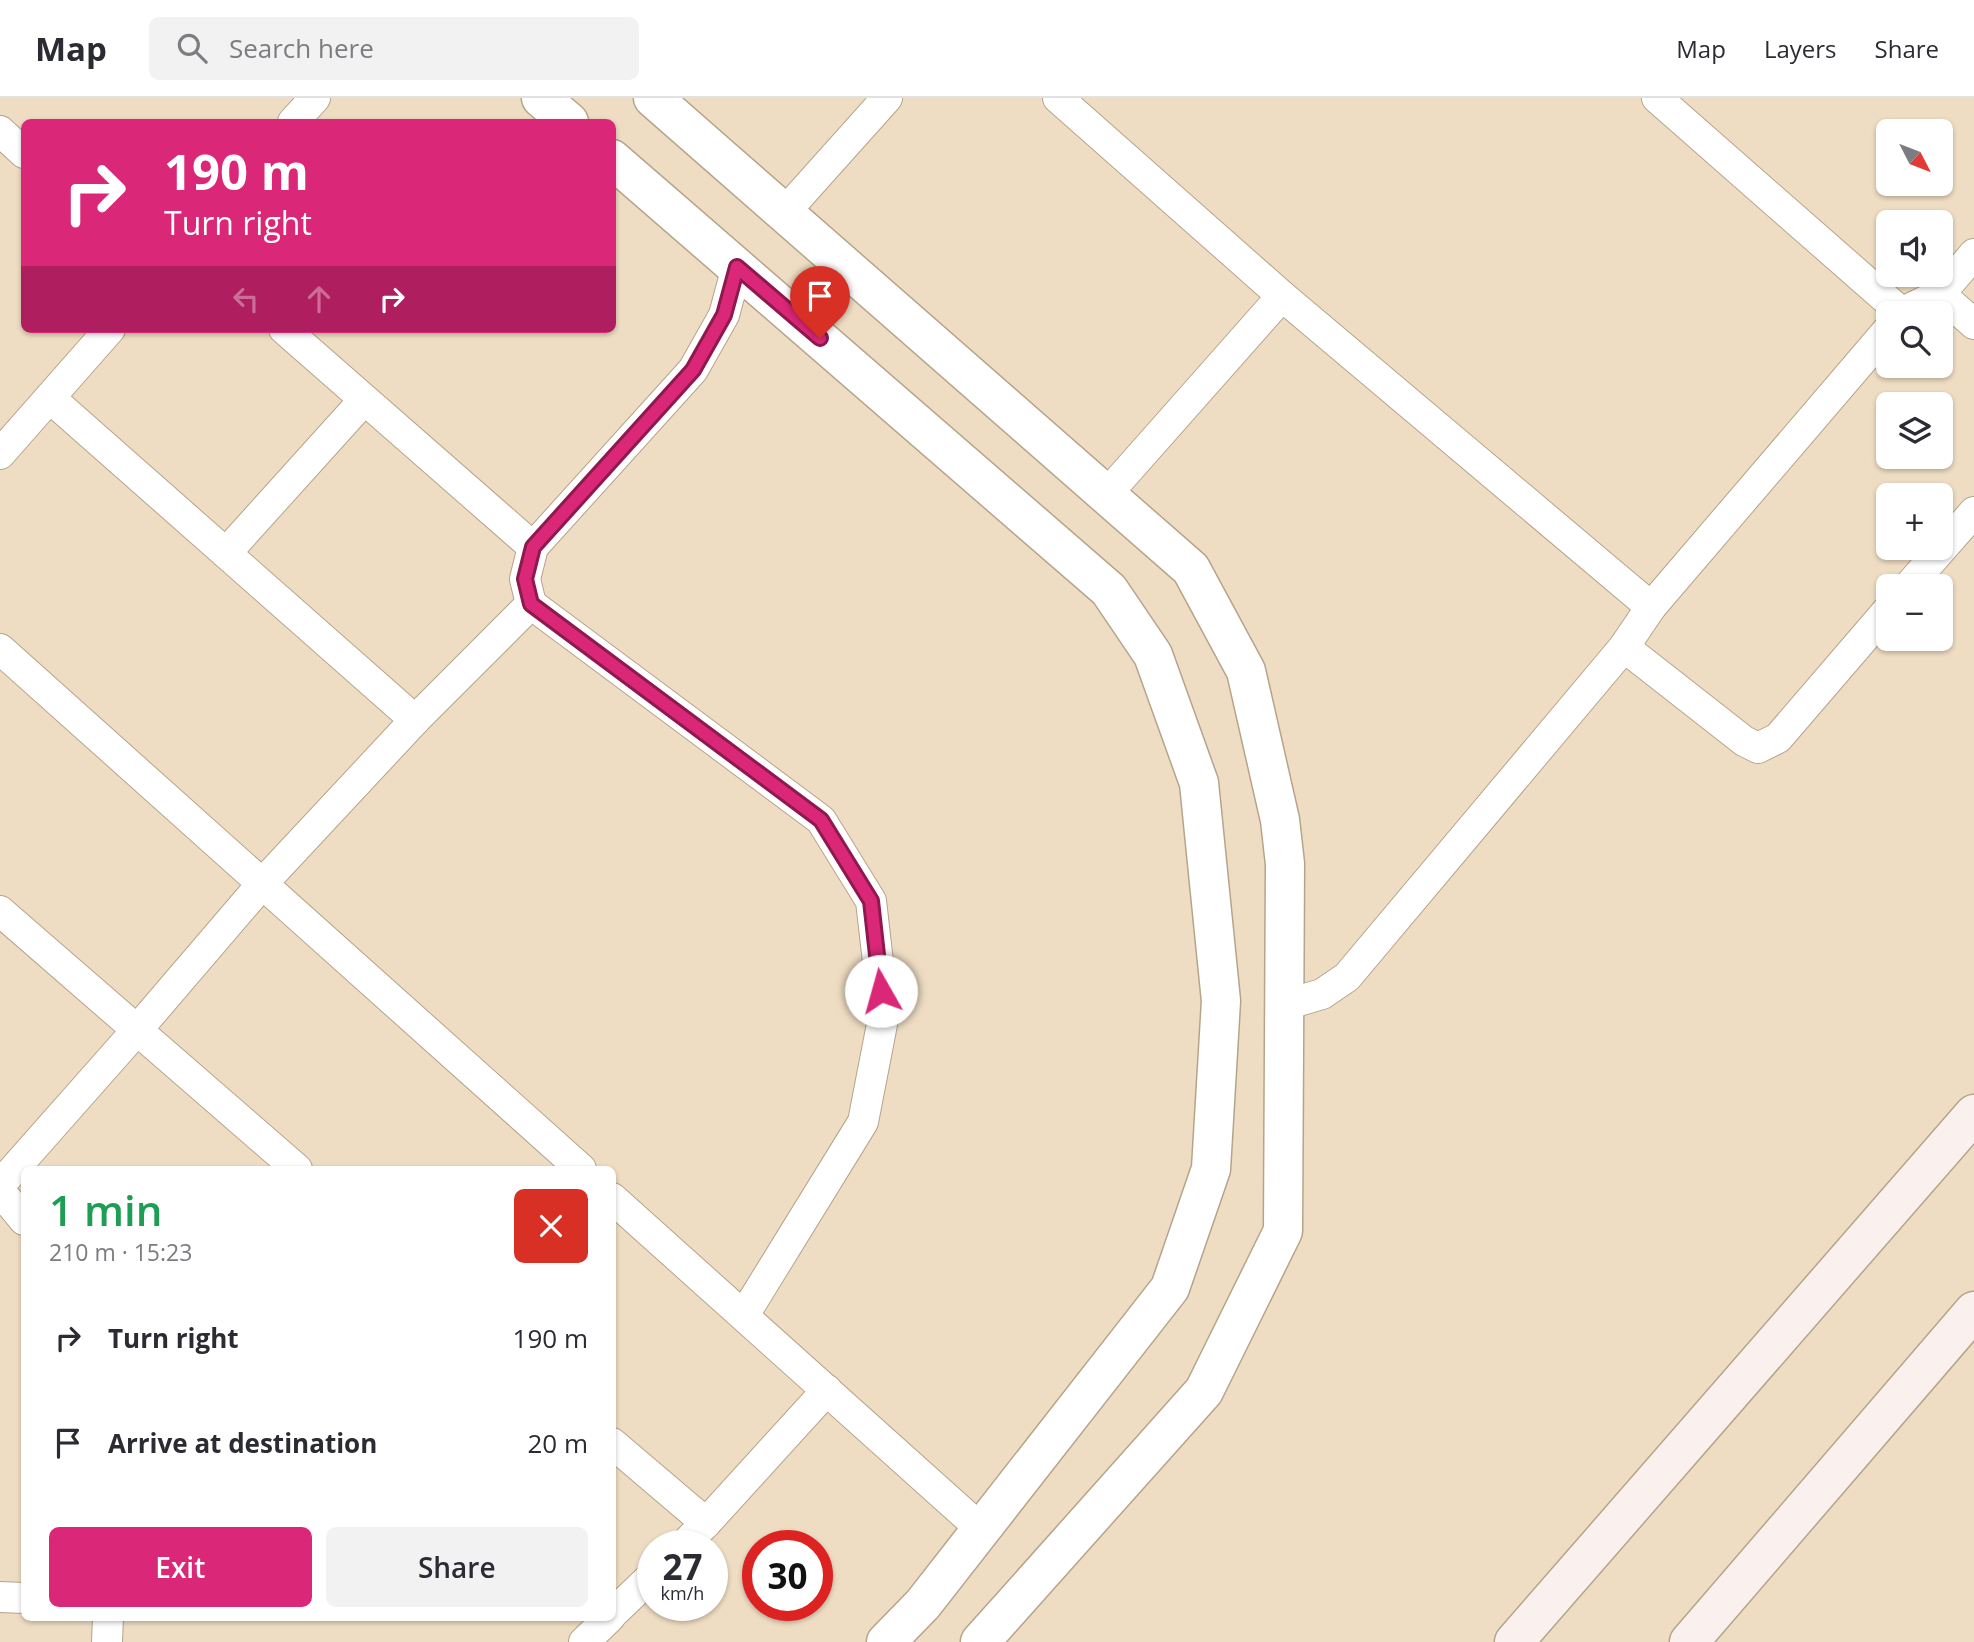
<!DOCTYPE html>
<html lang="en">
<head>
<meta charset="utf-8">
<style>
  body { margin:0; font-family:"Open Sans",sans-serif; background:#f2f2f3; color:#2b2b33; height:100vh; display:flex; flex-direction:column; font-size:26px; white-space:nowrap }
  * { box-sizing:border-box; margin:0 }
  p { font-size:23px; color:#7c7c81 }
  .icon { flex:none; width:38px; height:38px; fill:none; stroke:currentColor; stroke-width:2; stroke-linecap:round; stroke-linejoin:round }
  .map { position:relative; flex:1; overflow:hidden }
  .panel { position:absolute; left:21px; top:1068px; width:595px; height:455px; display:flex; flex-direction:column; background:#fff; border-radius:10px; box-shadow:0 2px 5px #0004 }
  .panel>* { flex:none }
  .banner { position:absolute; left:21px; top:21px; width:595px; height:214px; border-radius:10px; box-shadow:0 2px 5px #0004; background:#db2777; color:#fff; overflow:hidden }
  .needle { width:46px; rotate:132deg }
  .buttons { position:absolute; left:1876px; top:21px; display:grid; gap:14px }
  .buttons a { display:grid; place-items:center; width:77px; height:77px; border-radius:10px; background:#fff; box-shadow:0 2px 5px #0004; font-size:35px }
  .speed { position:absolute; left:637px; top:1432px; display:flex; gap:14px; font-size:35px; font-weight:700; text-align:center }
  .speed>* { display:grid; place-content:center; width:91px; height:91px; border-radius:50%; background:#fff; box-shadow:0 2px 5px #0004; line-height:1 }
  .speed small { font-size:18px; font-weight:400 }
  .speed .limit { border:10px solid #d22; background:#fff; color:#111 }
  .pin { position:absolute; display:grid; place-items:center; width:60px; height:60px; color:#fff; margin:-72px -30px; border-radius:50% 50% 50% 0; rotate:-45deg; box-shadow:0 0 7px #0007 }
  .pin .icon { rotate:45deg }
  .me { position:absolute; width:77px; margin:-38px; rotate:353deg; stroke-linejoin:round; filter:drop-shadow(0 0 5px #0008) }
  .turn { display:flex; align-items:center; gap:24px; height:147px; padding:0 28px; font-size:32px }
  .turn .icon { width:91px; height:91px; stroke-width:2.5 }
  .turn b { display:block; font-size:49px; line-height:60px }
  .lanes { display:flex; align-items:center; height:66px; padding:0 28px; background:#0003; justify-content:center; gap:35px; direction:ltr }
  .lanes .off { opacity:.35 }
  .round { display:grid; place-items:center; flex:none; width:74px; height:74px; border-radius:10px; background:#f2f2f3 }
  .head { display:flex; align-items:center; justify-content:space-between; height:119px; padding:0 28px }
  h1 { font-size:42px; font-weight:600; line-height:52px; color:#1e9e55 }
  .primary-button { display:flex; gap:14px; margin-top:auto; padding:14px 28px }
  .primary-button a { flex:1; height:80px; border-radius:10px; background:#db2777; color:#fff; font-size:28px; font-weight:600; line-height:80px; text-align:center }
  .primary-button a+a { background:#f2f2f3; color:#2b2b33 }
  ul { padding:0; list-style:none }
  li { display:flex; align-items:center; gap:21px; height:105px; padding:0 28px }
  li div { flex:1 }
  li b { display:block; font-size:26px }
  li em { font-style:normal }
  header { display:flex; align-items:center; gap:42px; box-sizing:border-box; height:98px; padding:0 35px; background:#fff; border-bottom:2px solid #e1e1e2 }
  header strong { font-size:33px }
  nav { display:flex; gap:38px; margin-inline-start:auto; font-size:24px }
  .search { width:490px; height:63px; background:#f2f2f3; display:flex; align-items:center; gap:18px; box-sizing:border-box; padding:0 24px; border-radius:10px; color:#7c7c81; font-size:26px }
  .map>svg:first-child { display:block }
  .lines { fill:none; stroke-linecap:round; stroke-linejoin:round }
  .minor-casing { stroke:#b5a48b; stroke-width:32 }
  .tertiary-casing { stroke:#b5a48b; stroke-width:41 }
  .secondary-casing { stroke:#b5a48b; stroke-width:41 }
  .minor { stroke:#fff; stroke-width:30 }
  .tertiary { stroke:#fff; stroke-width:38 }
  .secondary { stroke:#faf1ef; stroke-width:38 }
  .route-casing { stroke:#8e194d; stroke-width:18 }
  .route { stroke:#db2777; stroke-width:12 }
</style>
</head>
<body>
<header>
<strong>Map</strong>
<div class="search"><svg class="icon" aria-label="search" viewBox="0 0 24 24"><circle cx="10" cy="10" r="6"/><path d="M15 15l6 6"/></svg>Search here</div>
<nav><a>Map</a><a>Layers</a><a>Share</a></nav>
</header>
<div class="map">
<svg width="1974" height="1544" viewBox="0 0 1974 1544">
  <rect width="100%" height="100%" fill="#efddc3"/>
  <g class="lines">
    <g class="minor-casing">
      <g id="minor">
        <path d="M1058,0l224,198 369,311"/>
        <path d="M1657,0l245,215"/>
        <path d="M293,24l22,-24"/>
        <path d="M0,33l24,22"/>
        <path d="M784,115l103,-115"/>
        <path d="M1940,196l34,30"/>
        <path d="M1903,214l37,-18 34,-40"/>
        <path d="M284,231l249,218"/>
        <path d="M1888,232l-237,277 -27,40 120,94 14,7 20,-10 110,-128"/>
        <path d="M50,300l365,322"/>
        <path d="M0,356l110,-125"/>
        <path d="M1106,397l176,-199"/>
        <path d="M226,455l138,-153"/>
        <path d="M1909,488l65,-74"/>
        <path d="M531,506l-6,-25 8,-32 160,-177 31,-55 13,-48"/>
        <path d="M0,551l581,520"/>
        <path d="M0,813l297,258"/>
        <path d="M1285,907l37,-11 25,-17 277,-330"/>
        <path d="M0,1087l137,-155 125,-146 153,-164 116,-116 290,216 50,81 13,113 -21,108 -119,193"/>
        <path d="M0,1093l24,29"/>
        <path d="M612,1100l369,331"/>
        <path d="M612,1345l94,80"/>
        <path d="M684,1447l22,-22 121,-133"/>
        <path d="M0,1499l24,1"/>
        <path d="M612,1516l41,-39"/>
        <path d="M107,1544l1,-25"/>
        <path d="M584,1544l26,-25"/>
      </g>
    </g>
    <g class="tertiary-casing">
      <g id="tertiary">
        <path d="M541,0l28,24"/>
        <path d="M653,0l538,471 55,102 34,149 5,44 -2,367 -79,160 -224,251"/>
        <path d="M612,61l497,431 44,65 46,128 22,218 -10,168 -41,119 -247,316 -37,38"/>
      </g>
    </g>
    <g class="secondary-casing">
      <g id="secondary">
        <path d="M1514,1544l460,-528"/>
        <path d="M1689,1544l285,-331"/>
      </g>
    </g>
    <use href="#minor" class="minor"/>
    <use href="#tertiary" class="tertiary"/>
    <use href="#secondary" class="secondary"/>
  </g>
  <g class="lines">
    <g class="route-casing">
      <path id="route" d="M820,240l-83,-71 -13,48 -31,55 -160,177 -8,32 6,25 290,216 50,81 10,90"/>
    </g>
    <use href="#route" class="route"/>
  </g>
</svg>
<div class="buttons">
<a><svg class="needle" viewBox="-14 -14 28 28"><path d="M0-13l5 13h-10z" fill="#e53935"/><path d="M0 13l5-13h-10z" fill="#7c7c81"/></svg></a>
<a><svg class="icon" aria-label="sound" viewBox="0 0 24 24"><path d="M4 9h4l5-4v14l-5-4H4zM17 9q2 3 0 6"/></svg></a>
<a><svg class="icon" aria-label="search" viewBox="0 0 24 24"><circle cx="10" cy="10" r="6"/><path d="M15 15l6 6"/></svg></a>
<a><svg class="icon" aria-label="layers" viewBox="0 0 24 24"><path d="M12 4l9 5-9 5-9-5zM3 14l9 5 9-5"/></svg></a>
<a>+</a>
<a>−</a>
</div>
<div class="speed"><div>27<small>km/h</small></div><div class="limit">30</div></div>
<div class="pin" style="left:820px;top:240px;background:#d93025"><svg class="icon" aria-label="arrive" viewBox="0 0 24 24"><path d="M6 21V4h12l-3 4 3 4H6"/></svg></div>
<svg class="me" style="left:881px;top:893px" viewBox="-20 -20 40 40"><circle r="19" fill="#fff"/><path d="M0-13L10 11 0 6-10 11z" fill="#db2777"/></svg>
<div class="banner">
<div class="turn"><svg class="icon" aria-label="right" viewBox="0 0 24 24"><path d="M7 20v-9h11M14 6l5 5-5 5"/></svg><div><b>190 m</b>Turn right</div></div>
<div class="lanes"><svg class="icon off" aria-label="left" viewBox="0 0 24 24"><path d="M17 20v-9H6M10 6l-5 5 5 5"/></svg><svg class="icon off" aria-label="ahead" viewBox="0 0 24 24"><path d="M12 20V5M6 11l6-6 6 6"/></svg><svg class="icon" aria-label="right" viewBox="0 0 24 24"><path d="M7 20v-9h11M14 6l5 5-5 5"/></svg></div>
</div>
<section class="panel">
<div class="head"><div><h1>1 min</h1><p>210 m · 15:23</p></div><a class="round" style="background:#d93025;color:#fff"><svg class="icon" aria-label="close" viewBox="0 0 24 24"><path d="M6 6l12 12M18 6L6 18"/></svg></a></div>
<ul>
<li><svg class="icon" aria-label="right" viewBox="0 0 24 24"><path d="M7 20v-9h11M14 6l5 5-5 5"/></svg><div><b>Turn right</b></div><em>190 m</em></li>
<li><svg class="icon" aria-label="arrive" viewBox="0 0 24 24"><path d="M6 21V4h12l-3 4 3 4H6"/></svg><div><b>Arrive at destination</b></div><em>20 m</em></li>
</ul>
<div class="primary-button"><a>Exit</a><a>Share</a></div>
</section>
</div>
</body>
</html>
